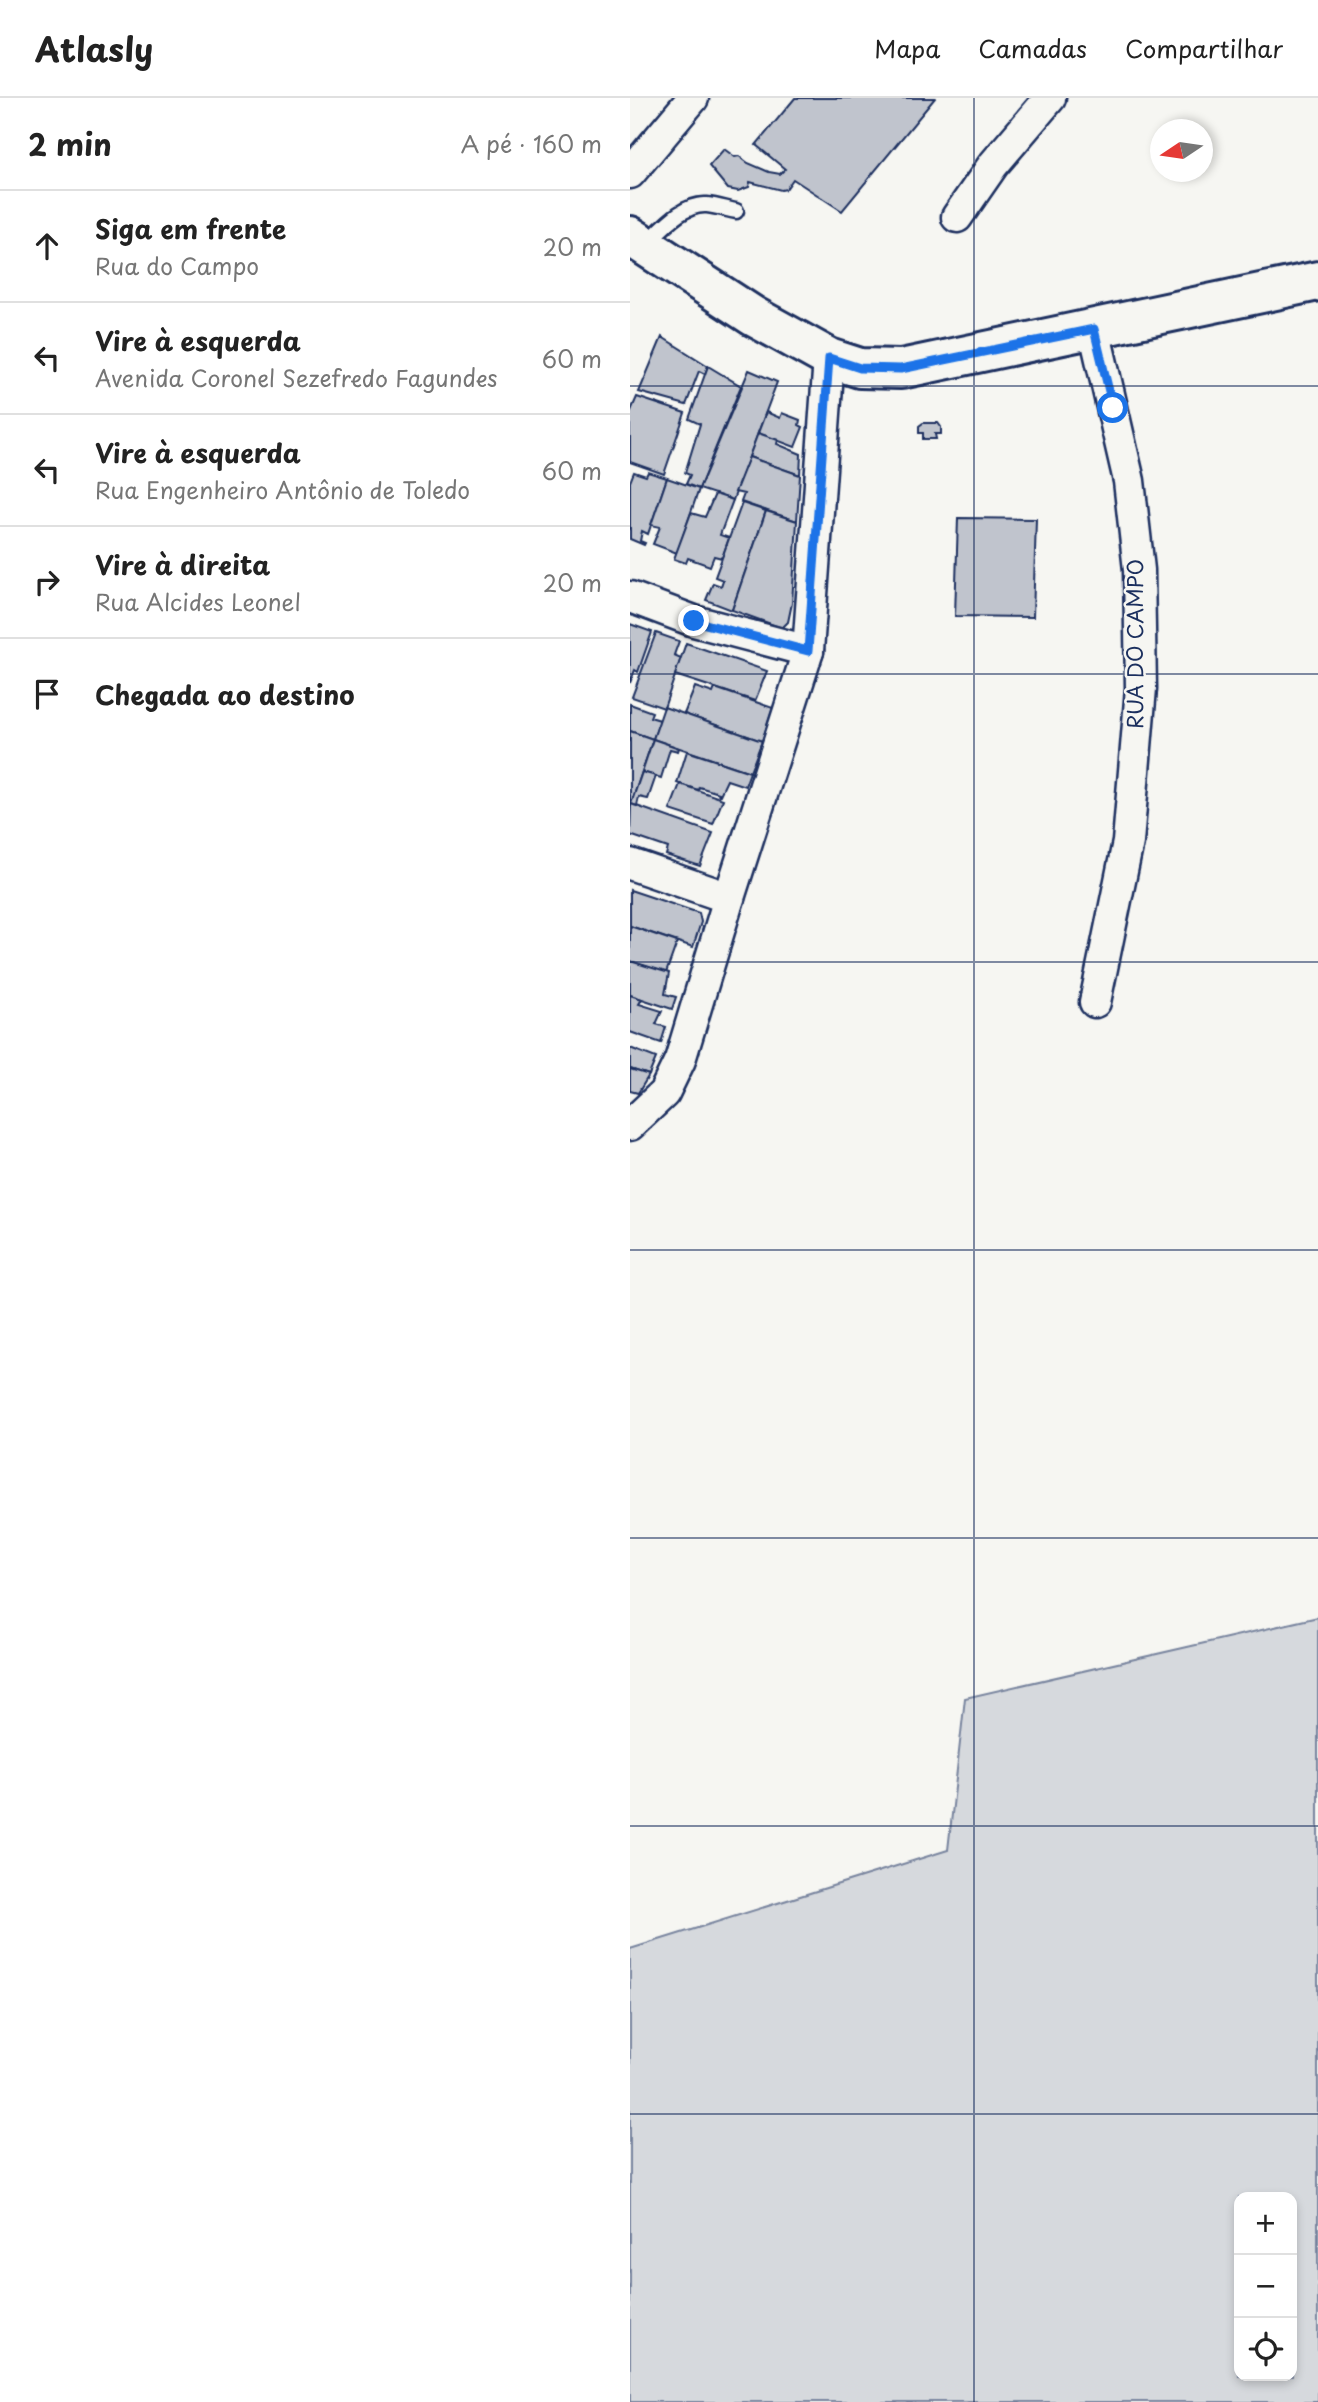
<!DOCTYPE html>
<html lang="pt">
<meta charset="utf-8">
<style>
body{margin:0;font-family:"Playpen Sans",sans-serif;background:#f6f6f6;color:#222}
.controls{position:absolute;right:21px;bottom:21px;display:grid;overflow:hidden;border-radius:14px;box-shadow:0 4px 10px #0003}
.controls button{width:63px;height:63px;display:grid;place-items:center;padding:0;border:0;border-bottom:2px solid #e0e0e0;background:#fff;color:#222;font:35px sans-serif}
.compass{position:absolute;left:520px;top:21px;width:63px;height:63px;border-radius:50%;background:#fff;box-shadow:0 4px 10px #0003;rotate:257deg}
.stop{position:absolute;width:21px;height:21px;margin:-16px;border:5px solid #1a73e8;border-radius:50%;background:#fff}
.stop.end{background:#1a73e8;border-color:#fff;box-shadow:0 2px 7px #0008}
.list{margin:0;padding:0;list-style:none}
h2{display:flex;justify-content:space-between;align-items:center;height:91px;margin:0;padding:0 28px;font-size:30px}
h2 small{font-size:23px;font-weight:400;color:#767676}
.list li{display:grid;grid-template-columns:46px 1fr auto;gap:21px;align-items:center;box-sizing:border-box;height:112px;padding:0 28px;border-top:2px solid #e0e0e0}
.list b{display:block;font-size:26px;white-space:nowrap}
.list p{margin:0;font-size:23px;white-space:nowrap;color:#767676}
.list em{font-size:23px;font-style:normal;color:#767676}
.icon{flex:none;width:38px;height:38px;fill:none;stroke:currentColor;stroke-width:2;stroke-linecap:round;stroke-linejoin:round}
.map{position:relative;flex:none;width:688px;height:2304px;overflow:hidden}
header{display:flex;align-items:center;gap:42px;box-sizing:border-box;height:98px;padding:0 35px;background:#fff;border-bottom:2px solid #e0e0e0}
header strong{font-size:33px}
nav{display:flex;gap:38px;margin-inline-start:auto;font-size:24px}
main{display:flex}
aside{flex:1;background:#fff}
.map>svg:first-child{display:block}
.green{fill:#d6d9dd;stroke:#78849e;stroke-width:2;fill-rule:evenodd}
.building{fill:#c0c4cd;stroke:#1b2f5e;stroke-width:2}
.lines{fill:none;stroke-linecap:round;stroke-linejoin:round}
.service-casing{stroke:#1b2f5e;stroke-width:19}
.minor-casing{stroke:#1b2f5e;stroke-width:35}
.secondary-casing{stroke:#1b2f5e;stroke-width:44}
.service{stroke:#f6f6f2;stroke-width:14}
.minor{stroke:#f6f6f2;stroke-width:30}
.secondary{stroke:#f6f6f2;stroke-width:38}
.route{stroke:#1a73e8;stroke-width:9}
.grid{fill:none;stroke:#1b2f5e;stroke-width:2;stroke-opacity:0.55}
.labels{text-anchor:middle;stroke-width:5;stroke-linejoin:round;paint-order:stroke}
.street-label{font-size:21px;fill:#1b2f5e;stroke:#f6f6f2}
</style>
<header>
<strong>Atlasly</strong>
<nav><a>Mapa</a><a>Camadas</a><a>Compartilhar</a></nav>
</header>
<main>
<aside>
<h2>2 min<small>A pé · 160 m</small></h2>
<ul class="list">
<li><svg class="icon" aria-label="ahead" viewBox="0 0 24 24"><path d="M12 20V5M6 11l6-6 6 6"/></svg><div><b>Siga em frente</b><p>Rua do Campo</p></div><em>20 m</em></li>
<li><svg class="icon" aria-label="left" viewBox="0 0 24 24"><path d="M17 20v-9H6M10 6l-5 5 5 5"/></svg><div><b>Vire à esquerda</b><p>Avenida Coronel Sezefredo Fagundes</p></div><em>60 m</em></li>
<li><svg class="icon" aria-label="left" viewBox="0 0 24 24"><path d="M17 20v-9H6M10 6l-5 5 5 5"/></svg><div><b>Vire à esquerda</b><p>Rua Engenheiro Antônio de Toledo</p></div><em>60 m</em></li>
<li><svg class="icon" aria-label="right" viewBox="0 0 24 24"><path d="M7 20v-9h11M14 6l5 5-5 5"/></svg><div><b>Vire à direita</b><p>Rua Alcides Leonel</p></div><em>20 m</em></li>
<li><svg class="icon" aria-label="arrive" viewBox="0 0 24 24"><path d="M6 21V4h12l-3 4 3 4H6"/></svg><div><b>Chegada ao destino</b></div></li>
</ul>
</aside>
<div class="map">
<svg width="688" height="2304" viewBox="0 0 688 2304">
<rect width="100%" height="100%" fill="#f6f6f2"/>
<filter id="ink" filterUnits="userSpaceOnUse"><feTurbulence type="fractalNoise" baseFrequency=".0143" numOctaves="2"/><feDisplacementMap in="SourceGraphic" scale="14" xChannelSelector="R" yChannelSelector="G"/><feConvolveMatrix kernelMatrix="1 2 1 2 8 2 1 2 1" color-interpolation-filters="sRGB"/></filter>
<g filter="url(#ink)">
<path class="green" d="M688,1519V2304H0V1851L318,1752L335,1600ZM609,2099H662V2278H609Z"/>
<g class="building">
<polygon points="165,0 305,0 212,113 163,81 156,91 151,92 120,84 119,89 108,93 98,91 79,68 94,51 105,59 109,58 118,65 139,74 150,76 155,71 126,47"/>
<polygon points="32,239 78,268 75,276 69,273 56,307 9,294"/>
<polygon points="78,268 111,288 69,391 56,386 60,377 55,375 70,326 59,321"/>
<polygon points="119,272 147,284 103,402 69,391"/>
<polygon points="7,299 55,315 34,376 0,364 0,315"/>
<polygon points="136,314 150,320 152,315 170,322 169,327 173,329 165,349 128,335"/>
<polygon points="293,325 308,325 311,329 311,336 305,336 306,341 293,341 293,335 289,335 289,328"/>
<polygon points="128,335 148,342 147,346 171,356 170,377 119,359"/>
<polygon points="119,359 170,377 167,423 111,404 114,396 105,394"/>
<polygon points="4,374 16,378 18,374 37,380 18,436 12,433 10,443 15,445 14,447 0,441 0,384"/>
<polygon points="37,380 69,391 47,455 23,446 30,429 21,427"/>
<polygon points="85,396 103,402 90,437 99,440 92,460 84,458 80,468 58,460 56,465 44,461 61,415 75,419"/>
<polygon points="112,405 136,413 102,512 76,502 83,485 91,488 93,482 85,479"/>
<polygon points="136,413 167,423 162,505 158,524 152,530 102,512"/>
<polygon points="328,420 406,421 403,519 325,518"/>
<polygon points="0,526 22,534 8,574 5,572 0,585"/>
<polygon points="26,535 49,543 44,557 51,560 34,610 2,599"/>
<polygon points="56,545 137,573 125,603 45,577"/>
<polygon points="65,589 83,595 85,590 143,610 132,643 54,616"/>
<polygon points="0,606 22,614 20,619 30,622 23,641 0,633"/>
<polygon points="34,609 132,643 120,674 23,641"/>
<polygon points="0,633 23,641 0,709"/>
<polygon points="23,641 49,650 48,653 40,651 31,680 12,674"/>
<polygon points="57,653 120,674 115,688 97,682 89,699 88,699 89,695 69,689 68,692 47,685"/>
<polygon points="12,674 26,678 18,701 9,699 7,708 1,706"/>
<polygon points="50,686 93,701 83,726 40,712"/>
<polygon points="1,706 83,735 70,768 36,757 38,750 0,737"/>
<polygon points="0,792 69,815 71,824 63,849 0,828"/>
<polygon points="0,828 47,844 36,875 0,863"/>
<polygon points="0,863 39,875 35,896 46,899 42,911 0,897"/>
<polygon points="0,897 12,901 9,906 32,913 26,926 36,929 31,945 0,934"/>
<polygon points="0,950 26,960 19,977 0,971"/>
<polygon points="0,971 19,977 8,995 0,993"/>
</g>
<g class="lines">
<g class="service-casing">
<path id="service" d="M16,146C32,131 53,105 77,107C87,108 96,111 106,113"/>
</g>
<g class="minor-casing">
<g id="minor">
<polyline points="0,75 63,0"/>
<polyline points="327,119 363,67 420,0"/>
<polyline points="464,231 499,383 509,472 511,590 498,744 465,904"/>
<polyline points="0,499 64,523 178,553"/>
<polyline points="0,766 99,800"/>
<polyline points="0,1027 34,995 50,962 99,800 178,553 199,260"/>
</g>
</g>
<g class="secondary-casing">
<polyline id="secondary" points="0,138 123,218 199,260 230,270 271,271 688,183"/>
</g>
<use href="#service" class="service"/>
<use href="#minor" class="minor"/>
<use href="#secondary" class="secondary"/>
</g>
</g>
<g class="lines" filter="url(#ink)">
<polyline class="route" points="64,523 178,553 199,260 230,270 271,271 464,231 483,310"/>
</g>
<path class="grid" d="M344,0V2304M0,288H688M0,576H688M0,864H688M0,1152H688M0,1440H688M0,1728H688M0,2016H688"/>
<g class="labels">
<g class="street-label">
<text transform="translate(506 546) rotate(-90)" y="7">RUA DO CAMPO</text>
</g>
</g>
</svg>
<div class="controls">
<button>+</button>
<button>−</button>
<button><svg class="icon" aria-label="locate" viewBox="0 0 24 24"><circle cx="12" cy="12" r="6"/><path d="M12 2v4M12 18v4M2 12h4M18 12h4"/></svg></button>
</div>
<svg class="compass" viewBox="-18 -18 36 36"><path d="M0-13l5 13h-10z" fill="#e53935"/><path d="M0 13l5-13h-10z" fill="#767676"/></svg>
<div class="stop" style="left:483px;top:310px"></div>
<div class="stop end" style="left:64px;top:523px"></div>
</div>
</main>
